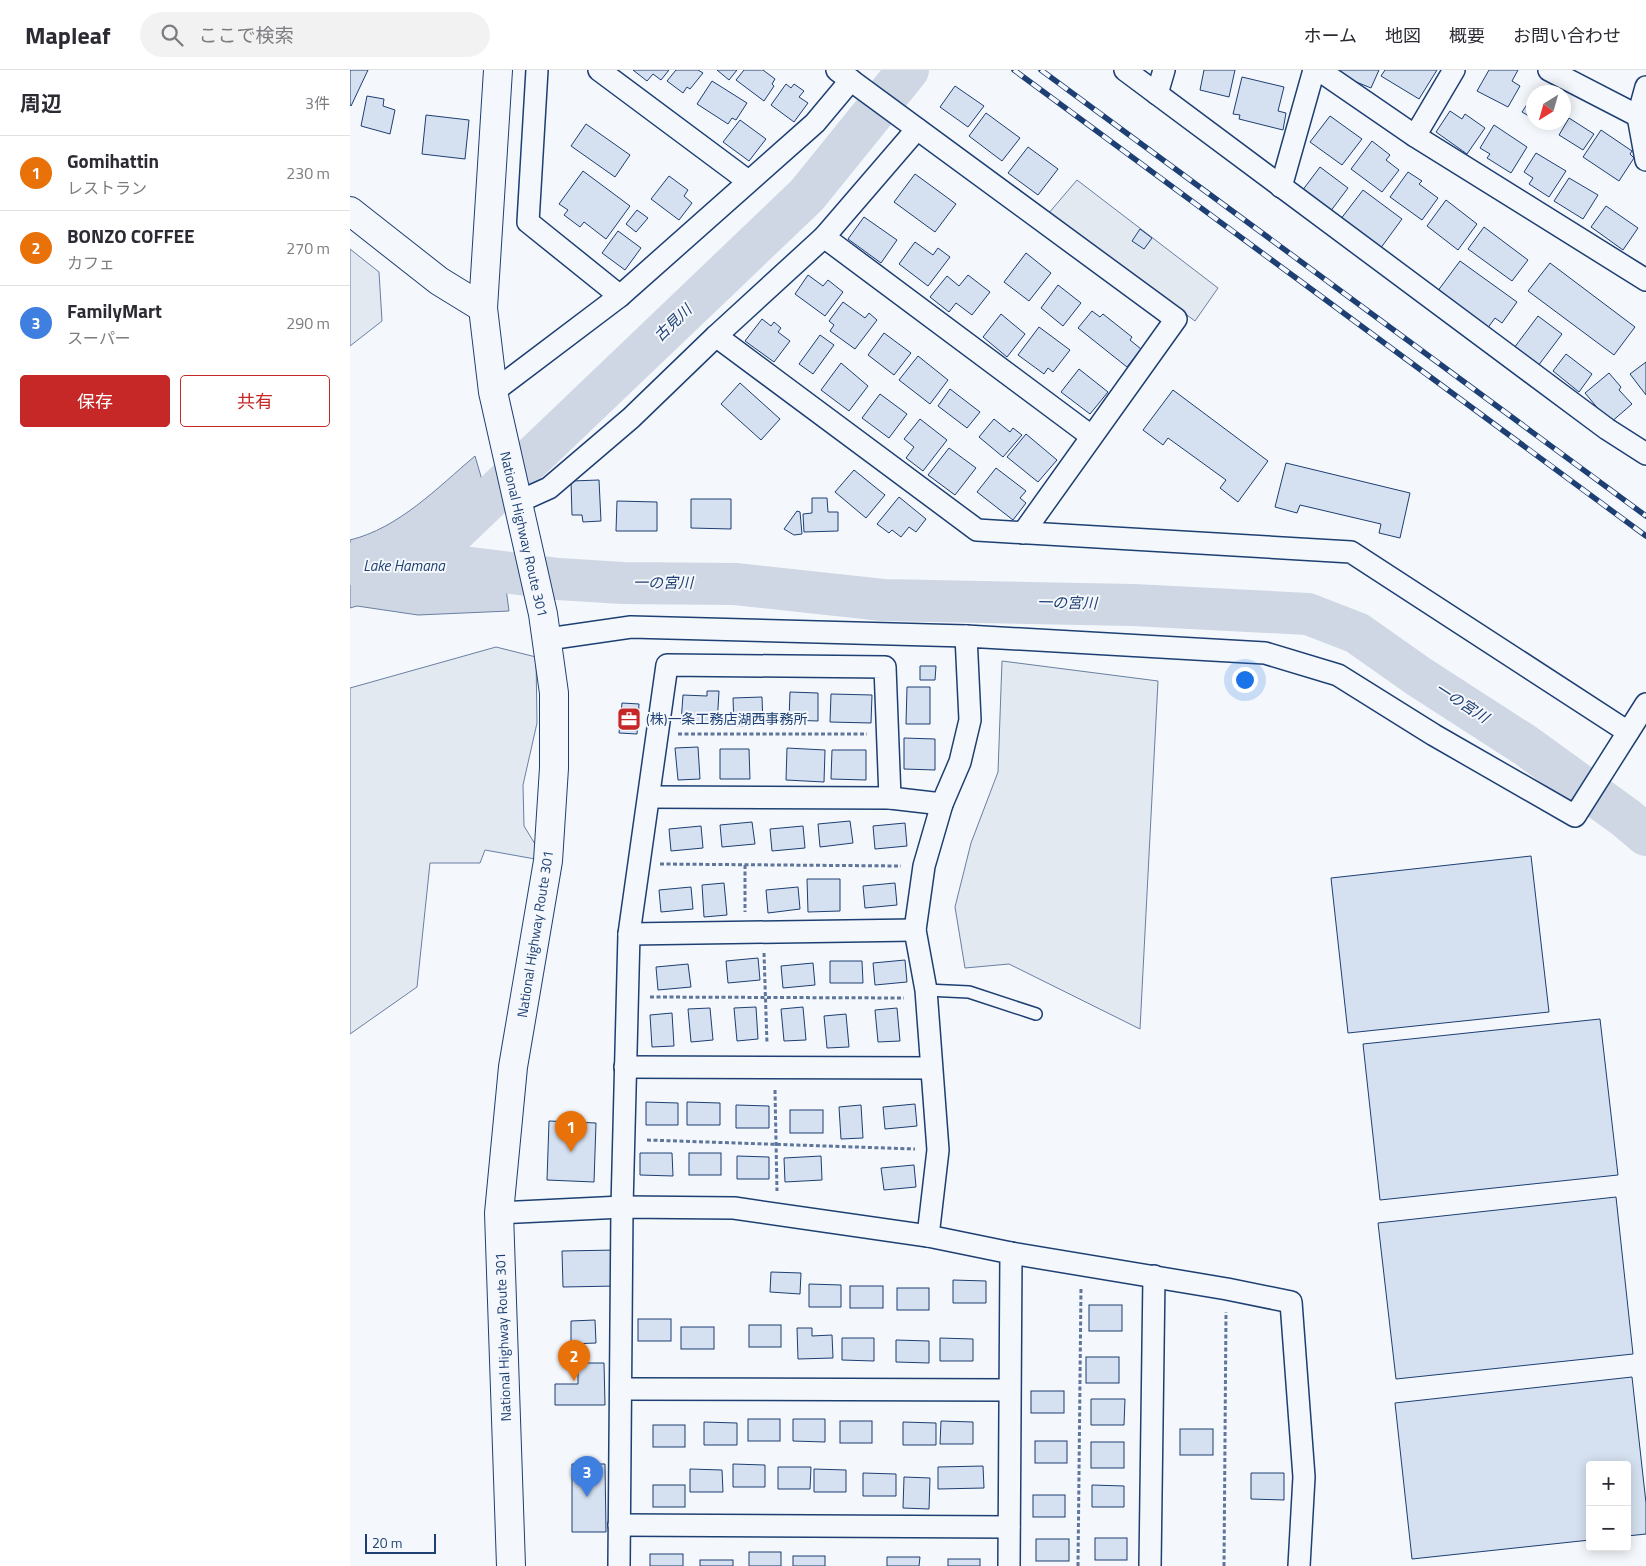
<!DOCTYPE html>
<html lang="ja">
<meta charset="utf-8">
<style>
body{margin:0;font-family:"Titillium Web","Noto Sans JP",sans-serif;background:#f2f2f3;color:#2b2b33}
.controls{position:absolute;right:15px;bottom:15px;display:grid;overflow:hidden;border-radius:5px;box-shadow:0 2px 12px #0003}
.controls button{width:45px;height:45px;display:grid;place-items:center;padding:0;border:0;border-bottom:1px solid #e1e1e2;background:#fff;color:#2b2b33;font:25px sans-serif}
.compass{position:absolute;left:1176px;top:15px;width:45px;height:45px;border-radius:50%;background:#fff;box-shadow:0 2px 12px #0003;rotate:217deg}
.scale{position:absolute;left:15px;bottom:12px;width:71px;box-sizing:border-box;padding-left:5px;border:2px solid #1d3f73;border-top:0;font-size:14px;line-height:18px;white-space:nowrap;color:#1d3f73;-webkit-text-stroke:4px #f4f7fb;paint-order:stroke}
.you{position:absolute;left:894px;top:609px;width:18px;height:18px;margin:-12px;border:4px solid #fff;border-radius:50%;background:#1a73e8;box-shadow:0 0 0 8px #1a73e833}
.badge{display:grid;place-items:center;width:32px;height:32px;border-radius:50%;background:#c62828;color:#fff;font-size:16px;font-weight:700}
.pin{position:absolute;translate:-50% -41px;filter:drop-shadow(0 1px 2px #0008)}
.pin::after{content:'';position:absolute;top:26px;width:18px;height:15px;background:inherit;clip-path:polygon(0 0,100% 0,50% 100%)}
.list{margin:0;padding:0;list-style:none}
h2{display:flex;justify-content:space-between;align-items:center;height:65px;margin:0;padding:0 20px;font-size:21px}
h2 small{font-size:16px;font-weight:400;color:#7c7c81}
.list li{display:grid;grid-template-columns:32px 1fr auto;gap:15px;align-items:center;box-sizing:border-box;height:75px;padding:0 20px;border-top:1px solid #e1e1e2}
.list b{display:block;font-size:19px;white-space:nowrap}
.list p{margin:0;font-size:16px;white-space:nowrap;color:#7c7c81}
.list em{font-size:16px;font-style:normal;color:#7c7c81}
.actions{display:flex;gap:10px;padding:15px 20px}
.actions a{flex:1;padding:11px 0;border:1px solid #c62828;border-radius:5px;text-align:center;font-size:18px;color:#c62828}
.actions .main{background:#c62828;color:#fff}
.icon{flex:none;width:28px;height:28px;fill:none;stroke:currentColor;stroke-width:2;stroke-linecap:round;stroke-linejoin:round}
.map{position:relative;flex:none;width:1296px;height:1496px;overflow:hidden}
header{display:flex;align-items:center;gap:30px;box-sizing:border-box;height:70px;padding:0 25px;background:#fff;border-bottom:1px solid #e1e1e2}
header strong{font-size:24px}
nav{display:flex;gap:28px;margin-inline-start:auto;font-size:18px}
.search{width:350px;height:45px;background:#f2f2f3;display:flex;align-items:center;gap:12px;box-sizing:border-box;padding:0 18px;border-radius:28px;color:#7c7c81;font-size:19px}
main{display:flex}
aside{flex:1;background:#fff}
.map>svg:first-child{display:block}
.green{fill:#e3e9f0;stroke:#687fa3}
.water{fill:#cfd7e4;stroke:#687fa3}
.lines{fill:none;stroke-linecap:round;stroke-linejoin:round}
.river{stroke:#cfd7e4;stroke-width:42}
.building{fill:#d5e0f0;stroke:#1d3f73}
.service-casing{stroke:#1d3f73;stroke-width:14}
.minor-casing{stroke:#1d3f73;stroke-width:24}
.trunk-casing{stroke:#1d3f73;stroke-width:30}
.path{stroke:#5e769c;stroke-width:3;stroke-dasharray:4 2.5;stroke-linecap:butt}
.service{stroke:#f4f7fb;stroke-width:11}
.minor{stroke:#f4f7fb;stroke-width:21}
.trunk{stroke:#f4f7fb;stroke-width:28}
.rail-casing{stroke:#1d3f73;stroke-width:5.5}
.rail{stroke:#f4f7fb;stroke-width:4;stroke-dasharray:11;stroke-linecap:butt}
.labels{text-anchor:middle;stroke-width:4;stroke-linejoin:round;paint-order:stroke}
.street-label{font-size:14px;fill:#1d3f73;stroke:#f4f7fb}
.poi-label{font-size:14px;fill:#1d3f73;stroke:#f4f7fb;text-anchor:start}
.water-label{font-size:15px;font-style:italic;fill:#1d3f73;stroke:#f4f7fb}
</style>
<header>
<strong>Mapleaf</strong>
<div class="search"><svg class="icon" aria-label="search" viewBox="0 0 24 24"><circle cx="10" cy="10" r="6"/><path d="M15 15l6 6"/></svg>ここで検索</div>
<nav><a>ホーム</a><a>地図</a><a>概要</a><a>お問い合わせ</a></nav>
</header>
<main>
<aside>
<h2>周辺<small>3件</small></h2>
<ul class="list">
<li><span class="badge" style="background:#e8710a">1</span><div><b>Gomihattin</b><p>レストラン</p></div><em>230 m</em></li>
<li><span class="badge" style="background:#e8710a">2</span><div><b>BONZO COFFEE</b><p>カフェ</p></div><em>270 m</em></li>
<li><span class="badge" style="background:#3f7fe0">3</span><div><b>FamilyMart</b><p>スーパー</p></div><em>290 m</em></li>
</ul>
<div class="actions"><a class="main">保存</a><a>共有</a></div>
</aside>
<div class="map">
<svg width="1296" height="1496" viewBox="0 0 1296 1496">
<rect width="100%" height="100%" fill="#f4f7fb"/>
<g class="green">
<polygon points="727,110 868,218 845,251 698,144"/>
<polygon points="0,179 29,202 32,251 0,276"/>
<polygon points="146,577 186,587 187,653 173,715 174,756 185,774 185,789 135,780 130,793 80,793 67,917 0,964 0,618"/>
<polygon points="652,591 808,611 790,959 659,894 615,898 605,837 621,773 648,702"/>
</g>
<path class="water" d="M125,386L137,427L106,454L96,468L97,482L153,496L159,541L68,545L7,536L0,538V470C49,458 87,418 125,386Z"/>
<g class="lines">
<g class="river">
<polyline points="73,492 457,125 558,0"/>
<polyline points="0,494 73,492 208,509 273,513 385,514 533,530 783,535 958,544 1007,563 1068,606 1175,675 1276,748 1296,765"/>
</g>
</g>
<g class="building">
<polygon points="0,0 18,0 1,36 0,35"/>
<polygon points="283,0 319,0 311,10 303,4 297,11"/>
<polygon points="326,0 348,0 353,3 340,19 337,17 333,23 317,11"/>
<polygon points="367,0 387,0 379,10"/>
<polygon points="394,0 413,0 425,9 422,14 424,16 414,31 386,10"/>
<polygon points="854,0 885,0 879,27 850,20"/>
<polygon points="983,0 1029,0 1021,18 982,2"/>
<polygon points="1035,0 1087,0 1069,29 1031,6"/>
<polygon points="1139,0 1168,0 1162,11 1170,16 1158,37 1127,21"/>
<polygon points="892,7 934,17 928,41 936,43 933,60 889,49 890,45 883,44"/>
<polygon points="362,11 397,33 386,50 382,48 378,54 347,34"/>
<polygon points="436,14 441,18 444,14 454,21 449,27 458,33 444,52 421,35"/>
<polygon points="605,16 634,36 618,57 590,37"/>
<polygon points="1184,24 1184,49 1172,42"/>
<polygon points="17,26 34,29 33,36 45,40 40,64 11,56"/>
<polygon points="1100,41 1112,49 1115,44 1135,58 1117,84 1086,62"/>
<polygon points="636,43 670,68 652,91 619,66"/>
<polygon points="76,45 119,50 115,89 72,84"/>
<polygon points="980,46 1012,69 992,95 960,72"/>
<polygon points="1219,48 1244,64 1233,80 1209,65"/>
<polygon points="390,50 416,69 399,91 373,72"/>
<polygon points="1189,52 1203,52 1199,59"/>
<polygon points="236,54 280,85 265,107 221,76"/>
<polygon points="1144,55 1177,77 1161,103 1137,88 1140,84 1130,78"/>
<polygon points="1251,60 1282,81 1280,84 1284,88 1269,111 1233,87"/>
<polygon points="1022,71 1040,85 1036,90 1049,100 1032,122 1001,99"/>
<polygon points="678,77 708,99 688,125 658,103"/>
<polygon points="1186,83 1216,101 1199,127 1179,114 1183,108 1174,102"/>
<polygon points="970,97 998,118 980,142 952,121"/>
<polygon points="233,101 280,136 256,169 234,152 230,157 214,145 218,140 209,134"/>
<polygon points="1058,102 1072,111 1069,114 1088,128 1072,150 1040,127"/>
<polygon points="565,104 606,134 585,162 544,132"/>
<polygon points="319,106 338,120 334,126 342,133 329,150 301,129"/>
<polygon points="1219,108 1248,125 1233,149 1204,131"/>
<polygon points="1013,120 1052,149 1030,179 990,150"/>
<polygon points="1096,130 1127,154 1108,180 1077,156"/>
<polygon points="1256,136 1288,158 1273,180 1241,157"/>
<polygon points="287,140 298,148 286,162 276,154"/>
<polygon points="514,147 547,170 531,193 498,169"/>
<polygon points="1134,157 1178,190 1162,211 1118,179"/>
<polygon points="790,159 802,168 794,179 782,171"/>
<polygon points="268,161 291,178 275,200 252,183"/>
<polygon points="565,172 583,185 588,178 600,187 578,216 549,194"/>
<polygon points="676,183 701,203 679,231 654,212"/>
<polygon points="1110,191 1167,232 1152,253 1145,248 1137,259 1087,222"/>
<polygon points="1200,193 1285,257 1264,285 1178,221"/>
<polygon points="458,205 473,216 478,210 493,222 475,246 445,224"/>
<polygon points="618,205 640,222 622,245 606,233 599,242 580,227 597,206 609,216"/>
<polygon points="708,215 731,233 713,256 691,238"/>
<polygon points="493,232 515,248 519,243 527,250 505,279 480,261 484,255 479,251"/>
<polygon points="742,241 750,247 753,244 782,267 780,270 791,279 777,297 728,258"/>
<polygon points="651,244 675,264 657,287 633,267"/>
<polygon points="1188,246 1212,264 1188,296 1164,278"/>
<polygon points="412,249 421,256 424,252 431,258 428,262 440,271 424,292 395,271"/>
<polygon points="689,257 720,280 703,302 698,298 694,304 668,285"/>
<polygon points="534,263 561,283 544,305 518,285"/>
<polygon points="470,265 484,275 463,304 449,294"/>
<polygon points="1216,284 1242,304 1229,322 1203,301"/>
<polygon points="568,286 598,310 580,334 549,310"/>
<polygon points="1296,292 1296,325 1280,304"/>
<polygon points="491,293 518,316 499,341 471,320"/>
<polygon points="729,299 758,322 740,344 711,322"/>
<polygon points="1259,303 1271,317 1269,320 1282,334 1260,353 1235,323"/>
<polygon points="390,313 430,349 411,370 371,334"/>
<polygon points="600,319 630,342 617,358 588,336"/>
<polygon points="823,320 918,391 888,432 870,418 876,410 818,368 813,375 793,360"/>
<polygon points="530,324 557,344 539,368 512,348"/>
<polygon points="570,349 597,370 573,401 556,388 564,377 554,369"/>
<polygon points="644,349 660,362 663,358 672,365 653,387 629,367"/>
<polygon points="676,364 707,390 688,412 657,387"/>
<polygon points="599,378 626,398 605,425 578,405"/>
<polygon points="936,393 1060,423 1050,468 1029,463 1031,454 950,435 947,443 925,437"/>
<polygon points="646,398 676,421 670,428 676,433 663,450 627,422"/>
<polygon points="504,400 535,425 516,448 485,422"/>
<polygon points="249,410 251,451 233,452 232,445 222,445 221,411"/>
<polygon points="549,427 576,449 566,462 559,457 551,467 542,460 539,463 527,454"/>
<polygon points="462,428 477,428 478,442 488,442 488,461 454,462 453,444 462,443"/>
<polygon points="341,429 381,429 381,459 341,458"/>
<polygon points="267,431 307,432 307,461 266,461"/>
<polygon points="447,441 450,442 452,464 444,465 434,459"/>
<polygon points="570,596 586,596 585,610 570,610"/>
<polygon points="557,617 580,617 580,654 556,654"/>
<polygon points="357,621 369,621 367,655 331,653 333,625 357,626"/>
<polygon points="440,622 468,623 468,651 439,650"/>
<polygon points="481,624 522,625 521,653 480,652"/>
<polygon points="412,627 413,655 384,656 383,628"/>
<polygon points="272,633 289,634 287,664 269,663"/>
<polygon points="554,668 585,669 585,700 554,699"/>
<polygon points="348,677 350,709 328,710 325,678"/>
<polygon points="437,678 475,680 474,712 436,710"/>
<polygon points="370,679 399,679 400,709 370,709"/>
<polygon points="482,680 516,680 516,710 481,709"/>
<polygon points="500,751 503,773 470,777 468,754"/>
<polygon points="402,752 405,774 372,777 370,755"/>
<polygon points="555,753 557,776 525,779 523,756"/>
<polygon points="351,756 353,778 321,781 319,759"/>
<polygon points="453,756 455,778 422,781 420,759"/>
<polygon points="1181,786 1199,942 998,963 981,808"/>
<polygon points="457,809 490,809 490,841 458,842"/>
<polygon points="374,813 377,845 354,847 352,815"/>
<polygon points="545,813 547,835 515,838 513,816"/>
<polygon points="341,817 343,839 311,842 309,820"/>
<polygon points="448,817 450,839 418,843 416,820"/>
<polygon points="408,888 410,910 378,913 376,891"/>
<polygon points="555,890 557,912 525,915 523,893"/>
<polygon points="480,891 512,891 513,913 480,913"/>
<polygon points="463,893 465,915 433,918 431,896"/>
<polygon points="338,894 341,917 308,920 306,897"/>
<polygon points="406,937 408,969 387,971 384,938"/>
<polygon points="453,937 456,970 434,971 431,939"/>
<polygon points="360,938 363,970 341,972 338,939"/>
<polygon points="547,938 550,971 528,972 525,940"/>
<polygon points="322,943 324,976 302,977 300,945"/>
<polygon points="496,944 499,977 477,978 474,946"/>
<polygon points="1250,949 1268,1105 1030,1130 1013,974"/>
<polygon points="296,1032 328,1033 328,1055 296,1055"/>
<polygon points="337,1032 370,1033 370,1055 337,1055"/>
<polygon points="565,1034 567,1056 535,1059 533,1037"/>
<polygon points="386,1035 419,1036 419,1058 386,1058"/>
<polygon points="511,1035 513,1068 491,1069 489,1037"/>
<rect x="440" y="1040" width="33" height="23"/>
<polygon points="199,1051 246,1053 244,1112 197,1110"/>
<polygon points="290,1083 322,1083 323,1106 290,1105"/>
<rect x="339" y="1083" width="32" height="22"/>
<polygon points="387,1086 419,1087 419,1109 387,1109"/>
<polygon points="471,1086 472,1110 435,1112 434,1088"/>
<polygon points="564,1095 566,1117 534,1120 531,1098"/>
<polygon points="1266,1127 1283,1284 1046,1309 1028,1153"/>
<polygon points="266,1180 267,1216 213,1217 212,1181"/>
<polygon points="421,1202 451,1203 450,1224 420,1222"/>
<polygon points="603,1210 636,1211 636,1233 603,1233"/>
<polygon points="459,1214 491,1215 491,1237 459,1237"/>
<rect x="500" y="1216" width="33" height="22"/>
<rect x="547" y="1218" width="32" height="22"/>
<rect x="739" y="1235" width="33" height="26"/>
<rect x="288" y="1249" width="33" height="22"/>
<polygon points="245,1250 246,1273 221,1274 221,1251"/>
<rect x="399" y="1255" width="32" height="22"/>
<rect x="331" y="1257" width="33" height="22"/>
<polygon points="447,1258 462,1258 462,1266 482,1265 483,1288 448,1289"/>
<polygon points="492,1268 524,1268 524,1291 492,1290"/>
<polygon points="590,1268 623,1269 623,1291 590,1291"/>
<polygon points="546,1270 579,1271 579,1293 546,1292"/>
<rect x="736" y="1287" width="33" height="26"/>
<polygon points="228,1293 254,1293 255,1335 205,1335 205,1314 228,1314"/>
<polygon points="1282,1307 1296,1433 1296,1464 1277,1466 1277,1395 1240,1395 1240,1470 1062,1489 1045,1333"/>
<rect x="681" y="1321" width="33" height="22"/>
<polygon points="741,1329 775,1329 774,1355 741,1355"/>
<rect x="398" y="1349" width="32" height="22"/>
<polygon points="443,1349 475,1349 475,1372 443,1371"/>
<rect x="490" y="1351" width="32" height="22"/>
<polygon points="591,1351 623,1352 623,1374 590,1374"/>
<polygon points="354,1352 387,1353 387,1375 354,1375"/>
<polygon points="553,1352 586,1353 586,1375 553,1375"/>
<rect x="303" y="1355" width="32" height="22"/>
<rect x="830" y="1359" width="33" height="26"/>
<rect x="685" y="1371" width="32" height="22"/>
<rect x="741" y="1372" width="33" height="26"/>
<polygon points="222,1394 255,1394 256,1462 222,1462"/>
<polygon points="383,1394 415,1395 415,1417 383,1417"/>
<polygon points="633,1396 634,1418 588,1419 588,1397"/>
<polygon points="428,1397 461,1397 460,1419 428,1419"/>
<polygon points="340,1399 372,1400 373,1422 340,1422"/>
<polygon points="464,1399 496,1400 496,1422 464,1422"/>
<polygon points="513,1403 546,1404 546,1426 513,1426"/>
<polygon points="901,1403 934,1403 934,1430 901,1429"/>
<polygon points="554,1407 580,1408 579,1439 553,1438"/>
<rect x="303" y="1415" width="32" height="22"/>
<polygon points="742,1415 774,1416 774,1437 742,1437"/>
<rect x="683" y="1425" width="32" height="22"/>
<rect x="745" y="1468" width="32" height="22"/>
<rect x="686" y="1469" width="33" height="22"/>
<rect x="399" y="1482" width="32" height="14"/>
<rect x="300" y="1484" width="33" height="12"/>
<rect x="443" y="1486" width="32" height="10"/>
<polygon points="537,1487 570,1487 569,1496 537,1496"/>
<rect x="598" y="1489" width="32" height="7"/>
<rect x="350" y="1490" width="33" height="6"/>
</g>
<g class="lines">
<g class="service-casing">
<polyline id="service" points="576,920 619,922 686,944"/>
</g>
<g class="minor-casing">
<g id="minor">
<polyline points="187,0 178,152 270,226"/>
<polyline points="249,0 398,111"/>
<polyline points="487,0 826,249 673,463"/>
<polyline points="775,0 1257,359 1296,384"/>
<polyline points="969,0 1065,66 1296,210"/>
<polyline points="1199,0 1288,46"/>
<polyline points="1296,17 1288,46 1296,90"/>
<polyline points="807,24 814,0"/>
<polyline points="567,59 474,167 366,266 627,460 1001,482 1278,662"/>
<polyline points="1065,66 1104,0"/>
<polyline points="931,117 964,0"/>
<polyline points="474,167 741,366"/>
<polyline points="143,322 270,226 465,53 501,10"/>
<polyline points="168,432 199,418 281,348 366,266"/>
<polyline points="198,569 281,557 616,566"/>
<polyline points="299,727 540,728 592,734"/>
<polyline points="279,864 565,860"/>
<polyline points="275,997 581,998"/>
<polyline points="149,1143 272,1137 384,1138 578,1166 661,1183 877,1219 941,1232 954,1407 949,1496"/>
<polyline points="578,1166 588,1080 576,920 565,860 574,796 592,734 610,692 620,650 616,566 915,583 988,605 1084,665 1225,746 1296,634"/>
<polyline points="272,1319 659,1320"/>
<polyline points="269,1455 659,1457"/>
<polyline points="269,1496 272,1137 279,864 317,595 535,597 540,728"/>
<polyline points="659,1496 661,1183"/>
<polyline points="800,1496 804,1206"/>
</g>
</g>
<g class="trunk-casing">
<g id="trunk">
<polyline points="148,0 133,238 143,322 193,544 204,623 204,698 198,791 163,997 149,1143 161,1496"/>
<polyline points="0,141 89,211 133,238"/>
</g>
</g>
<g class="path">
<polyline points="328,664 517,664"/>
<polyline points="310,794 551,796"/>
<polyline points="395,795 395,842"/>
<polyline points="414,883 417,974"/>
<polyline points="300,927 554,928"/>
<polyline points="425,1020 427,1121"/>
<polyline points="297,1070 565,1079"/>
<polyline points="728,1496 731,1217"/>
<polyline points="874,1496 876,1242"/>
</g>
<use href="#service" class="service"/>
<use href="#minor" class="minor"/>
<use href="#trunk" class="trunk"/>
<g class="rail-casing">
<g id="rail">
<polyline points="664,0 1296,466"/>
<polyline points="691,0 1296,446"/>
</g>
</g>
<use href="#rail" class="rail"/>
</g>
<defs>
<g id="office-square" transform="scale(1.25)"><rect x="-9" y="-9" width="18" height="18" rx="4" fill="#c62828" stroke="#f4f7fb"/><path d="M-6-3h4V-5.5h4V-3h4V5H-6ZM-1-4.5V-3h2v-1.5ZM-6 0V1H6V0Z" fill="#fff"/></g>
</defs>
<g fill-rule="evenodd">
<use href="#office-square" x="279" y="649"/>
</g>
<g class="labels">
<g class="street-label">
<text transform="translate(174 464) rotate(77)" y="5">National Highway Route 301</text>
<text transform="translate(185 864) rotate(-81)" y="5">National Highway Route 301</text>
<text transform="translate(153 1267) rotate(-92)" y="5">National Highway Route 301</text>
</g>
<g class="poi-label">
<text x="296" y="654">(株)一条工務店湖西事務所</text>
</g>
<g class="water-label">
<text transform="translate(323 253) rotate(-44)" y="5">古見川</text>
<text x="54" y="501">Lake Hamana</text>
<text x="313" y="518">一の宮川</text>
<text transform="translate(717 533) rotate(1)" y="5">一の宮川</text>
<text transform="translate(1112 633) rotate(33)" y="5">一の宮川</text>
</g>
</g>
</svg>
<div class="controls">
<button>+</button>
<button>−</button>
</div>
<svg class="compass" viewBox="-18 -18 36 36"><path d="M0-13l5 13h-10z" fill="#e53935"/><path d="M0 13l5-13h-10z" fill="#7c7c81"/></svg>
<div class="scale">20 m</div>
<div class="you"></div>
<div class="pin badge" style="left:221px;top:1082px;background:#e8710a">1</div>
<div class="pin badge" style="left:224px;top:1311px;background:#e8710a">2</div>
<div class="pin badge" style="left:237px;top:1427px;background:#3f7fe0">3</div>
</div>
</main>
